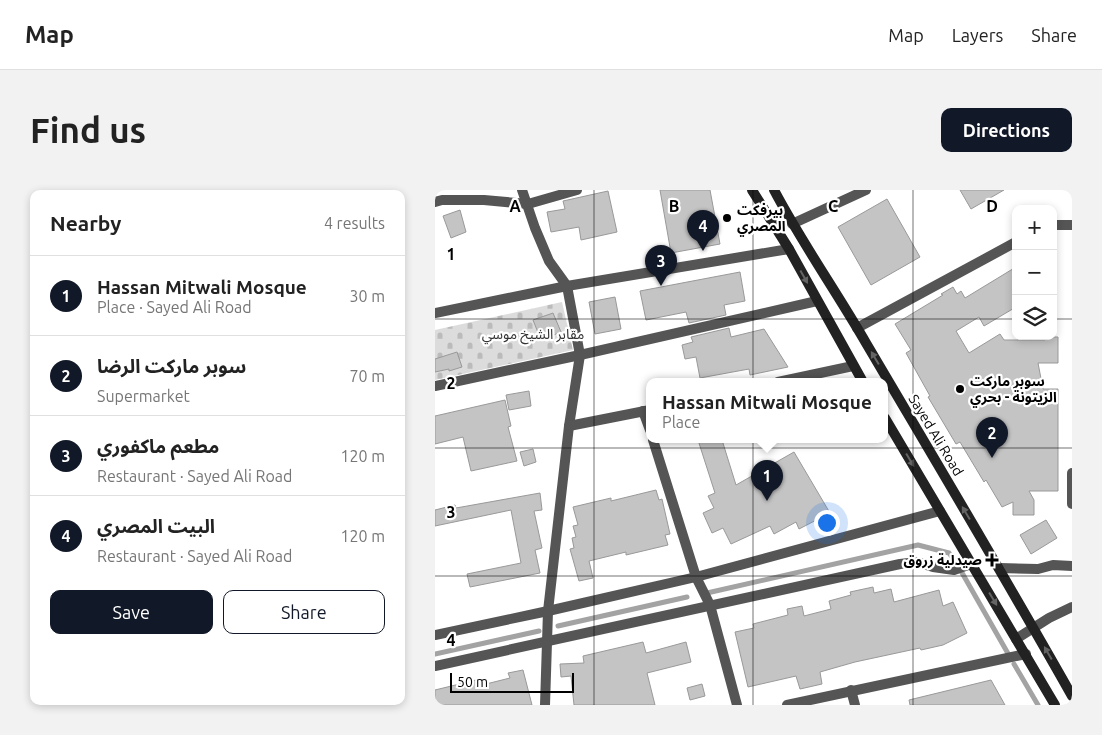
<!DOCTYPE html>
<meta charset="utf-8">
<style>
body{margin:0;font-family:Ubuntu,"Noto Sans Arabic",sans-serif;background:#f2f2f2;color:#222}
.controls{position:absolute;right:15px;top:15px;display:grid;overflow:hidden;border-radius:10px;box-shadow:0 2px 8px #0003}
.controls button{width:45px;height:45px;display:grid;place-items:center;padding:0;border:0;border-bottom:1px solid #e0e0e0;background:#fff;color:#222;font:25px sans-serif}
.scale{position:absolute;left:15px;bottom:12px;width:124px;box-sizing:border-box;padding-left:5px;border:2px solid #000;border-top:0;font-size:14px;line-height:18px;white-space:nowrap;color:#000;-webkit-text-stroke:4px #fff;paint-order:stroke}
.you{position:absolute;left:391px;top:332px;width:18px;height:18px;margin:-12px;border:4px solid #fff;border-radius:50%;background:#1a73e8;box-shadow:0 0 0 8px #1a73e833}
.badge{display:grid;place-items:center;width:32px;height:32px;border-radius:50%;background:#111827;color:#fff;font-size:16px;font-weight:700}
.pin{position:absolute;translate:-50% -41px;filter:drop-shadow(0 1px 2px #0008)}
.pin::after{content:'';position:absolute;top:26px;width:18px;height:15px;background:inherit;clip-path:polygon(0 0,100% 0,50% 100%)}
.popup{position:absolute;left:211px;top:188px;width:242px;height:65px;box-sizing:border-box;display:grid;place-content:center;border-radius:10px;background:#fff;filter:drop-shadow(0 1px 4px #0005);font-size:16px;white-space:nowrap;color:#767676}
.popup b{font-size:19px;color:#222}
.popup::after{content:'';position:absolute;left:50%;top:100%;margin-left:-10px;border:10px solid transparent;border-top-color:#fff}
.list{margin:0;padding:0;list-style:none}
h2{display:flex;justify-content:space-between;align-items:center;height:65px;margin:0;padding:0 20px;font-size:21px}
h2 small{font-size:16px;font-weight:400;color:#767676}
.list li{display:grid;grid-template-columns:32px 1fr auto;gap:15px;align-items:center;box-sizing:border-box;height:80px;padding:0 20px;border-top:1px solid #e0e0e0}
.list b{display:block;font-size:19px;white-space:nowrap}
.list p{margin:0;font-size:16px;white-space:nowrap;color:#767676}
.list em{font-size:16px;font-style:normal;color:#767676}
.actions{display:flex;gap:10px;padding:15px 20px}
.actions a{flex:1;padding:11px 0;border:1px solid #111827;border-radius:10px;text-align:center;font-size:18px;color:#111827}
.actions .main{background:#111827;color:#fff}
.icon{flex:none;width:28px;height:28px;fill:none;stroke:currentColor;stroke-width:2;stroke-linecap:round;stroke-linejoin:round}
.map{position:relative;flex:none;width:637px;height:515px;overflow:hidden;border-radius:10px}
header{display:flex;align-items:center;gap:30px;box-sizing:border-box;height:70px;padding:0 25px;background:#fff;border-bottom:1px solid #e0e0e0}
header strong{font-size:24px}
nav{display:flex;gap:28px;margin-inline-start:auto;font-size:18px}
.intro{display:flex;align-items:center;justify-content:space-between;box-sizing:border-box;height:120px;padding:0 30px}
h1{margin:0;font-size:35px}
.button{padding:12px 22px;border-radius:10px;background:#111827;color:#fff;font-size:18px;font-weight:700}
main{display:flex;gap:30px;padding:0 30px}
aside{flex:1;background:#fff;border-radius:10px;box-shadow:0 2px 8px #0003}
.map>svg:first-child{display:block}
.cemetery{fill:url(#cemetery-stones)}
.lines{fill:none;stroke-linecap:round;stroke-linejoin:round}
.stream{stroke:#a3a3a3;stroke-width:5}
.building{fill:#c4c4c4;stroke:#999}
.minor{stroke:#555;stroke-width:10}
.tertiary{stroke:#555;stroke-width:10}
.secondary{stroke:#222;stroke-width:10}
.oneway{fill:#646464}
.grid{fill:none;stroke:#000;stroke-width:1;stroke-opacity:0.55}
.poi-dot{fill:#000;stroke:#fff;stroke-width:2}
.labels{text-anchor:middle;stroke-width:4.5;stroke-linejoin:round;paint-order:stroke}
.poi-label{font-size:14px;font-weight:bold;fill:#000;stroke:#fff;text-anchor:start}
.park-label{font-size:14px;fill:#333;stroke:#fff}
.street-label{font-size:14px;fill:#000;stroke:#fff}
.grid-label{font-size:16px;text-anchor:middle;font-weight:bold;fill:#000;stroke:#fff;stroke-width:4.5;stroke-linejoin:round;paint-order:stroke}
</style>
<header>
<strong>Map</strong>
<nav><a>Map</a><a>Layers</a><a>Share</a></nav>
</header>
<div class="intro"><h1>Find us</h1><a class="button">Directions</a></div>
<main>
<aside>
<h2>Nearby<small>4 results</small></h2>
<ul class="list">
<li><span class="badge">1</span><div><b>Hassan Mitwali Mosque</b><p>Place · Sayed Ali Road</p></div><em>30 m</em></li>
<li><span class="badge">2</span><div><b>سوبر ماركت الرضا</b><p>Supermarket</p></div><em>70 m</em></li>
<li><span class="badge">3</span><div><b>مطعم ماكفوري</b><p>Restaurant · Sayed Ali Road</p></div><em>120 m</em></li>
<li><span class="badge">4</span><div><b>البيت المصري</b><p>Restaurant · Sayed Ali Road</p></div><em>120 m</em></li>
</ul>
<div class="actions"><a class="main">Save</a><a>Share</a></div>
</aside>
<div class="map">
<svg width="637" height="515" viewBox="0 0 637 515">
<defs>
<pattern id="cemetery-stones" width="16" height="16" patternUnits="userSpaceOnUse" patternTransform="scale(1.25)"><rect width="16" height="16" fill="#dcdcdc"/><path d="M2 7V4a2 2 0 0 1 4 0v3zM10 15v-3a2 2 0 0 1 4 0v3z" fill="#bbb"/></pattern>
</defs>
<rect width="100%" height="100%" fill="#fff"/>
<polygon class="cemetery" points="127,112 138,160 0,190 0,140"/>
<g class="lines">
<g class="stream">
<polyline points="526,381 575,467"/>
<polyline points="272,403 483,355 514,363 523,375"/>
<polyline points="123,436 252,407"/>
<polyline points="0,464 104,441"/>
<polyline points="579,474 603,515"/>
</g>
</g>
<g class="building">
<polygon points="225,0 275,0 285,54 236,63"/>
<polygon points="525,0 569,0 536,19"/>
<polygon points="173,1 182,42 146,50 144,37 116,42 112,22 130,19 128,11"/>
<polygon points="452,9 485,67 436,95 403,37"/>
<polygon points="25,20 31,42 16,48 8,26"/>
<polygon points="581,77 581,117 549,136 544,127 521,141 534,163 565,144 569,150 610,150 610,147 623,147 623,173 603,173 608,199 623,199 623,301 594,301 599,310 599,325 578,325 578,312 567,317 551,290 549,292 525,252 521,254 493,207 495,206 471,163 476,160 460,134 508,105 506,104 518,97 522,104 526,101 530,108"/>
<polygon points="305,82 310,111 289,115 291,125 254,133 251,122 211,130 205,101"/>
<polygon points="180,107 186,139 160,144 154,112"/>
<polygon points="118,123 126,142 106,150 98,130"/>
<polygon points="294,138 296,147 329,139 353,177 315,185 314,179 265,188 261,167 250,169 247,155 258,152 256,147"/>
<polygon points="22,162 27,177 14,181 14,179 0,182 0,169"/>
<polygon points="94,201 96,216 74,220 71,205"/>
<polygon points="70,210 76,236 73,237 82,271 36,281 28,247 0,254 0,226"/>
<polygon points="263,250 287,250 301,295 359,262 395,323 364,339 361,332 339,344 335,336 296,354 288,338 277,343 268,323 279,318 273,306 280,303"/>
<polygon points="98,259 101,272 89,276 85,262"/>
<polygon points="221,300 224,310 227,309 235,344 230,345 233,355 191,365 191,362 154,371 158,388 144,391 135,359 139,358 137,348 141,347 138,336 143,335 138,317 176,308 176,311"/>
<polygon points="105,303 107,320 99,321 107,358 100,360 105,383 35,397 32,384 86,373 76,320 0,336 0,320 20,315 21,318"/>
<polygon points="611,330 622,348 596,364 585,345"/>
<polygon points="438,397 439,403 456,399 459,412 504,400 508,416 518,412 532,443 508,455 486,460 485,458 420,472 385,482 387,494 365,499 361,486 313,497 300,442 319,438 318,434 353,425 352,419 367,416 369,426 396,419 394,411 416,405 415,402"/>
<polygon points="208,452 211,463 251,452 256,472 212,483 220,515 139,515 136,486 126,487 125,474 149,473 148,466"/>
<polygon points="88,480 97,515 0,515 0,500 45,489 47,495 75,488 73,483"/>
<polygon points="556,490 570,515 475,515 474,510"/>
<polygon points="267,494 270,506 255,510 252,498"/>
</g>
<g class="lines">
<g class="minor">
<polyline points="87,0 100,38 114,71 132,96 145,165 134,236 113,421 110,515"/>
<polyline points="0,12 7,10 49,10 93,14 142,0"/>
<polyline points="357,34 431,0"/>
<polyline points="618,35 637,35"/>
<polyline points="0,123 132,96 354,59"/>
<polyline points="422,138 581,52"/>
<polyline points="343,192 418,176"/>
<polyline points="0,196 145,165 382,111"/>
<polyline points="208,221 215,240"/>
<polyline points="134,236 215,220"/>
<polyline points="218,250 261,387 275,415 302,515"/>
<polyline points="637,283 637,314"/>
<polyline points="0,445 113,421 261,387 505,321"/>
<polyline points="0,476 465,374 482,372 498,377 519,380 536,374"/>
<polyline points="416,500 420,515"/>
<polyline points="352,515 591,464"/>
</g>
<g class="tertiary">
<polyline points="564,378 603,379 618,375 637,376"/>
<polyline points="581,449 614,428 637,417"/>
</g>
<g class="secondary">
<polyline points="317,0 354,59 428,192"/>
<path d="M339,0C367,53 401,101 431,153C500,270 570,387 637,506"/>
<polyline points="450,228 620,515"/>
</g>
</g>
<defs><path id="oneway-solid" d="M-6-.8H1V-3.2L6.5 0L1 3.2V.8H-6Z" transform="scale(1.25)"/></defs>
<g class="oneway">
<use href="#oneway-solid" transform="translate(369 87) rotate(61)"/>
<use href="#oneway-solid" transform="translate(440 168) rotate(-121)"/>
<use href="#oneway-solid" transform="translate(475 270) rotate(59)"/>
<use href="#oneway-solid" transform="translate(531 323) rotate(-121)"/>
<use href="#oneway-solid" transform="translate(558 409) rotate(59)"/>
<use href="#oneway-solid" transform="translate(613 463) rotate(-120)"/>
</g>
<path class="grid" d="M159,0V515M318,0V515M478,0V515M0,129H581M618,129H637M0,258H637M0,386H637"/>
<g class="poi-dot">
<circle cx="292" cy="28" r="5"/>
<circle cx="525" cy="199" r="5"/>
<path d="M554.5 362.5h5v5h5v5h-5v5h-5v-5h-5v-5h5z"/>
</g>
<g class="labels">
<g class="poi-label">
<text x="302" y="25">بيرفكت<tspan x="302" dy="16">المصري</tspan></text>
<text x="535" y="196">سوبر ماركت<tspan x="535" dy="16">الزيتونة - بحري</tspan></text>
<text x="547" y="375" text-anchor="end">صيدلية زروق</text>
</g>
<g class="park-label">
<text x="98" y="149">مقابر الشيخ موسي</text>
</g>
<g class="street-label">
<text transform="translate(501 245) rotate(59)" y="5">Sayed Ali Road</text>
</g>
</g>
<g class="grid-label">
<text x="80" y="22">A</text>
<text x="239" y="22">B</text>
<text x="398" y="22">C</text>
<text x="557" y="22">D</text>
<text x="16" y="70">1</text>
<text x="16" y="199">2</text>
<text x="16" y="328">3</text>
<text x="16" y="456">4</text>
</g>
</svg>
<div class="controls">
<button>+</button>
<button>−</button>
<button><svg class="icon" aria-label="layers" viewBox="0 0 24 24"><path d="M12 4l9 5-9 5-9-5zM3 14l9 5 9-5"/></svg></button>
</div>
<div class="scale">50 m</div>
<div class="you"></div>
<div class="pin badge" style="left:332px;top:311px">1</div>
<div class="popup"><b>Hassan Mitwali Mosque</b>Place</div>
<div class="pin badge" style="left:557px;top:268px">2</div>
<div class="pin badge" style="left:226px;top:96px">3</div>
<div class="pin badge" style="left:268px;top:61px">4</div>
</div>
</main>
